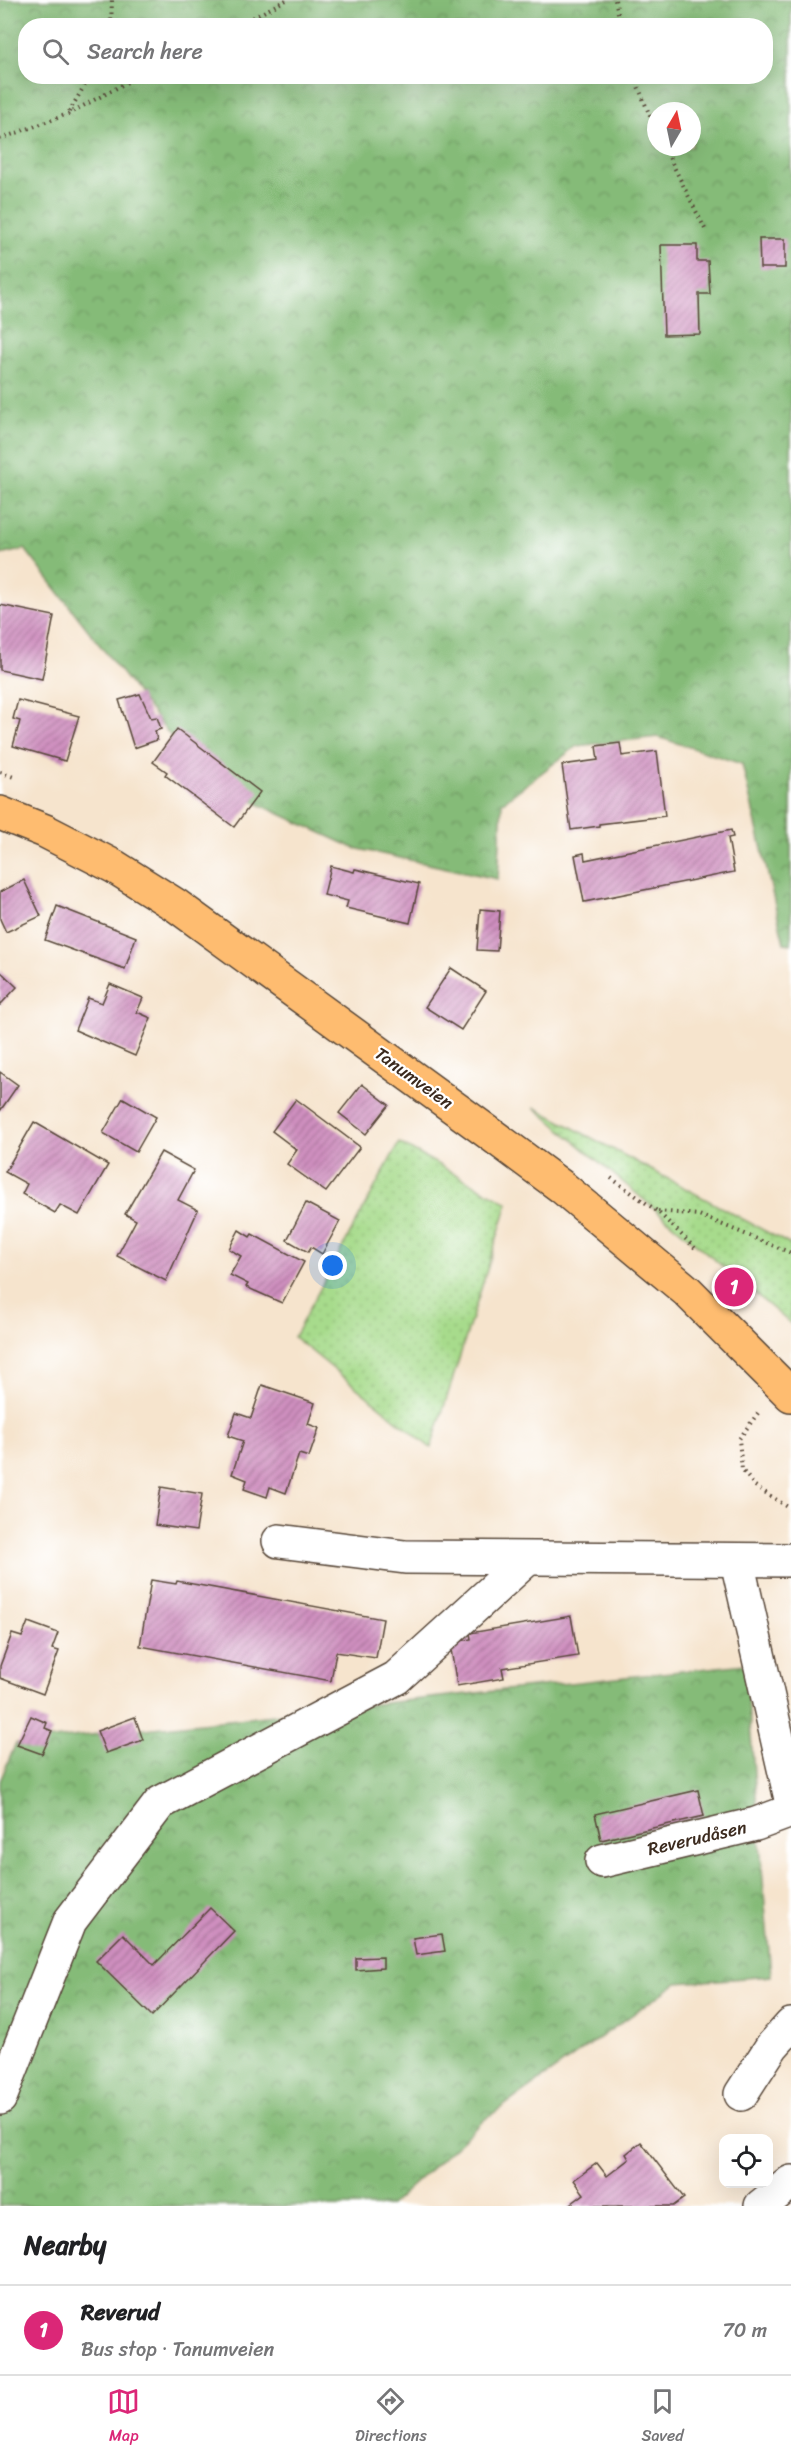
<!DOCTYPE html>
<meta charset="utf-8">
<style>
body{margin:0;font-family:Sriracha,sans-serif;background:#f2f2f2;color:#202124}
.controls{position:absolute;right:18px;bottom:18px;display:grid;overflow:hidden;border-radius:12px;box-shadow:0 6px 24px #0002}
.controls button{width:54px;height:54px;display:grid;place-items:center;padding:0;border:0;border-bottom:2px solid #e0e0e0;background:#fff;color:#202124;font:30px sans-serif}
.compass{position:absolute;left:647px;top:102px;width:54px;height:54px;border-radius:50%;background:#fff;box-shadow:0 6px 24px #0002;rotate:9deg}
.you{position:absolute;left:333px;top:1266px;width:21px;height:21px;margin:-15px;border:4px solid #fff;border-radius:50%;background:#1a73e8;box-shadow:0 0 0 9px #1a73e833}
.badge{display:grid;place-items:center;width:39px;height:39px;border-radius:50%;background:#db2777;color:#fff;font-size:20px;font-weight:700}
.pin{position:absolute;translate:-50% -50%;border:3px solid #fff;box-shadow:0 2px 6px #0006}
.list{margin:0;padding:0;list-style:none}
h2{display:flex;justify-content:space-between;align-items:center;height:78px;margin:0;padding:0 24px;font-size:26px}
h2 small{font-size:20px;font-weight:400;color:#757577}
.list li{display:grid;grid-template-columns:39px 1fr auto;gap:18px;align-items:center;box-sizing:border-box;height:90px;padding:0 24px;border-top:2px solid #e0e0e0}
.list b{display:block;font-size:22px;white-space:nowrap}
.list p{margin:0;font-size:20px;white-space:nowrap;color:#757577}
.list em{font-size:20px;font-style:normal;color:#757577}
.icon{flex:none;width:33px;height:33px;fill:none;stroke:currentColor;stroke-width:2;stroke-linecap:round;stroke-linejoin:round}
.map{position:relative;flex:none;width:791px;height:2206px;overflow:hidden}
.search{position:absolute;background:#fff;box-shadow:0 6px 24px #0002;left:18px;right:18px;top:18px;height:66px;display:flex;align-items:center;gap:15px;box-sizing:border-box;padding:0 21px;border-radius:24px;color:#757577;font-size:22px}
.sheet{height:168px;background:#fff}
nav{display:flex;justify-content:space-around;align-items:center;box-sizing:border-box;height:84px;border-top:2px solid #e0e0e0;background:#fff;font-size:16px;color:#757577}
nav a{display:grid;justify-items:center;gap:3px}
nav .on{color:#db2777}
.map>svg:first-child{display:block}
.grass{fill:url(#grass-dots);stroke:#718255;stroke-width:1.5}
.forest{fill:url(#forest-crowns);stroke:#60724b;stroke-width:1.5;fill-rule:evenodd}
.building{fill:url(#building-hatch)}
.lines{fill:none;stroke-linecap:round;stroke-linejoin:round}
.minor-casing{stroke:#574638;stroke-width:36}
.major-casing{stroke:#574638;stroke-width:36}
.path{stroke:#574638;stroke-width:4;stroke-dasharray:1.5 4.5;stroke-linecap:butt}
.minor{stroke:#fff;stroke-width:33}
.major{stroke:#febc70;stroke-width:33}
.labels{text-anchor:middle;stroke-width:4.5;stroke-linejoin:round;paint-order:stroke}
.street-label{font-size:18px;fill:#3b2a1e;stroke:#fff}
</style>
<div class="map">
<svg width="791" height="2206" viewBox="0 0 791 2206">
<defs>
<pattern id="grass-dots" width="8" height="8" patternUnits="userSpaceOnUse" patternTransform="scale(1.5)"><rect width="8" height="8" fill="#a7db8c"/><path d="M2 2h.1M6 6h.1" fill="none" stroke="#91bc78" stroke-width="1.8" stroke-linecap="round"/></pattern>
<pattern id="forest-crowns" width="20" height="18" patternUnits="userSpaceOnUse" patternTransform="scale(1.5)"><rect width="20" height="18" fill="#85bb78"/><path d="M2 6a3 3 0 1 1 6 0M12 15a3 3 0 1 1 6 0" fill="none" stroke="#6e9862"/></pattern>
<pattern id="building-hatch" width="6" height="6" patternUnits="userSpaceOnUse" patternTransform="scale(1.5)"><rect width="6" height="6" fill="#cf8fbf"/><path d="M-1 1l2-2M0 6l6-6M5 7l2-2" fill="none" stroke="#a9759b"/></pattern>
</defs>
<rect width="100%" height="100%" fill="#fff"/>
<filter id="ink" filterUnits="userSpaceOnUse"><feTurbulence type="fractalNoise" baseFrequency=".0167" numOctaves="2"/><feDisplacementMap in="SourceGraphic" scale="12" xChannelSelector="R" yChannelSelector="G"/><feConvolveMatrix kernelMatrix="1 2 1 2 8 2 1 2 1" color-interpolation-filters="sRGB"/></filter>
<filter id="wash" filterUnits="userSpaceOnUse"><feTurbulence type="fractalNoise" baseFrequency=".008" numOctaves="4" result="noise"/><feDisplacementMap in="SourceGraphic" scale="24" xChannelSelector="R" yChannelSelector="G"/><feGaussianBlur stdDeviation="1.35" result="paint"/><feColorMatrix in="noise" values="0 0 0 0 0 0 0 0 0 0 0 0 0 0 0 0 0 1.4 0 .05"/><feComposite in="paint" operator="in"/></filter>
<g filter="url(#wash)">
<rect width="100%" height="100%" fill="#f6e4cd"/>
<g class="grass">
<polygon points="534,1107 791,1245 791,1324"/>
<polygon points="399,1143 508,1203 431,1448 294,1337"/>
</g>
<g class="forest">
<path d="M0,0H791V944L784,943L742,764L658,737L577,746L502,803L498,879L354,848L204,779L25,549L0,555ZM26,26H766V76H26ZM656,111H692V147H656Z"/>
<polygon points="745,1664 771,1976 677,1983 484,2120 390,2206 0,2206 0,1781 16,1743"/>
</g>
<g id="blocks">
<g class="building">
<polygon points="759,239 785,239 785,268 760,268"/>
<polygon points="661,245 697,245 697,261 708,261 710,294 699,294 700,334 664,335"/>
<polygon points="0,605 54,616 42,679 0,670"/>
<polygon points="140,694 151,718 157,717 161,729 155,731 157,740 134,748 119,700"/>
<polygon points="18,700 79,716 65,761 13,746 20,721 13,719"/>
<polygon points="177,729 260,792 234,827 165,775 167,772 153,762"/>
<polygon points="620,743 622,756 657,751 665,816 599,824 599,826 571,830 562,765 598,760 596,746"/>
<polygon points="731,830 733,837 728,838 734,872 584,902 575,855 584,853 585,860"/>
<polygon points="331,866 354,872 355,869 419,884 410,923 346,908 348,901 324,895"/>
<polygon points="24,880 41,916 6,932 0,919 0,892"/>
<polygon points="57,906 136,937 125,969 45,940"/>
<polygon points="480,909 500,911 497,951 477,950"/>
<polygon points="451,968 486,991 461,1030 425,1007"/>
<polygon points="0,971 17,987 0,1005"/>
<polygon points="110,984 143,998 137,1012 151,1018 135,1056 75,1030 88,998 102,1003"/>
<polygon points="0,1072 18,1085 0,1111"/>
<polygon points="362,1084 389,1105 366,1134 339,1113"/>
<polygon points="123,1098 156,1117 136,1152 103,1133"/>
<polygon points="296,1099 360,1147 326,1192 287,1164 297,1150 272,1131"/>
<polygon points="34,1122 108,1165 79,1215 60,1205 55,1213 22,1194 27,1184 5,1172"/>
<polygon points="161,1152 194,1170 178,1200 198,1210 166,1281 117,1256 136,1220 125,1214"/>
<polygon points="306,1203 340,1221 322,1254 311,1247 308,1252 287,1240"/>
<polygon points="239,1230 250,1237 252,1234 304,1262 282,1303 246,1287 248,1284 230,1275 241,1256 229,1249"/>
<polygon points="262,1385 315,1403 308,1424 319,1428 309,1457 299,1454 286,1493 270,1487 267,1497 244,1489 247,1480 232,1474 243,1441 228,1436 236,1413 251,1418"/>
<polygon points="161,1487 202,1494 196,1531 155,1525"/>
<polygon points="151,1580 176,1584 177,1581 383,1619 376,1658 336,1652 331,1681 140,1646"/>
<polygon points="571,1616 578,1656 502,1668 504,1678 457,1686 450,1643 471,1639 470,1633"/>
<polygon points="28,1622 58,1633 52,1649 59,1651 43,1694 0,1678 0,1666 12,1634 22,1637"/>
<polygon points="31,1716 47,1723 45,1728 52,1731 42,1754 17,1745"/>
<polygon points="135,1717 143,1740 106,1753 97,1731"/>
<polygon points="698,1790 704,1816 601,1840 595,1814"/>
<polygon points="210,1908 234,1931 152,2016 96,1961 123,1934 154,1965"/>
<polygon points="442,1934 445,1951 416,1955 413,1938"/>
<polygon points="383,1957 383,1968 356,1970 356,1958"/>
<polygon points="641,2142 684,2198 673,2206 568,2206 584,2194 574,2180 597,2163 607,2176 629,2159 626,2154"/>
</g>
</g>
</g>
<g filter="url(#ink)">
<use href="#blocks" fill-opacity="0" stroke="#574638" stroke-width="1.5"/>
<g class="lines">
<g class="minor-casing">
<g id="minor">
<polyline points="279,1541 405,1557 791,1560"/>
<polyline points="737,1561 791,1799"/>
<polyline points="602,1861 756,1824 791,1811"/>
<polyline points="741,2094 772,2046 791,2025"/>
<polyline points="0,2098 70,1921 160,1803 396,1678 526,1560"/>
<polyline points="761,2206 791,2182"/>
</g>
</g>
<g class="major-casing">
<polyline id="major" points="0,813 45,831 115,867 177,906 489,1133 562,1187 687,1291 791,1395"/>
</g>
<g class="path">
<polyline points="615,0 621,26"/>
<polyline points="111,26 112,0"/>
<polyline points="237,26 286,0"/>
<polyline points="634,76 656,131"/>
<polyline points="69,112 90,76"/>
<polyline points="0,139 68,114 139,76"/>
<polyline points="664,147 705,229"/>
<polyline points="0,772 14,777"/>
<polyline points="611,1178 657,1211 695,1248"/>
<polyline points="658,1211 699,1215 791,1253"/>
<polyline points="758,1413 739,1439 742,1470 755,1486 791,1509"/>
</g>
<use href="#minor" class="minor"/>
<use href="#major" class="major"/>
</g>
</g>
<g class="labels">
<g class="street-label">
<text transform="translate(414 1078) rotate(36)" y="6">Tanumveien</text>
<text transform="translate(697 1838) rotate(-13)" y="6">Reverudåsen</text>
</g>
</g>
</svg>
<div class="controls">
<button><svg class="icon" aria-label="locate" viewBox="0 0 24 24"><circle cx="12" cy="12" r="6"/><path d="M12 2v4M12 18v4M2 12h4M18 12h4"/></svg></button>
</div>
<svg class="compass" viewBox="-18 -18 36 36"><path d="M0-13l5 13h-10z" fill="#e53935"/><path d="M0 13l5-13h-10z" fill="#757577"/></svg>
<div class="you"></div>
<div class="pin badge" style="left:734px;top:1287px">1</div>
<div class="search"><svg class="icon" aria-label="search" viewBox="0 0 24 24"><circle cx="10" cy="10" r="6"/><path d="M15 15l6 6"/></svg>Search here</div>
</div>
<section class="sheet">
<h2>Nearby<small></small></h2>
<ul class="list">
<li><span class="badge">1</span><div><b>Reverud</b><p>Bus stop · Tanumveien</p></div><em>70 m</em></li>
</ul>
</section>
<nav>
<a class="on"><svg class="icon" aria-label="map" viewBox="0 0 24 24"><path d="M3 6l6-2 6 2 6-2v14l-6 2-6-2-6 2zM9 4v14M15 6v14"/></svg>Map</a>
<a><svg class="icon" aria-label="directions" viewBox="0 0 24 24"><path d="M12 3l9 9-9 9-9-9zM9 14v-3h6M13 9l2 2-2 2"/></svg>Directions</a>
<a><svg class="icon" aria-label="saved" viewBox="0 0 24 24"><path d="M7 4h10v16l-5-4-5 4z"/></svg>Saved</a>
</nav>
